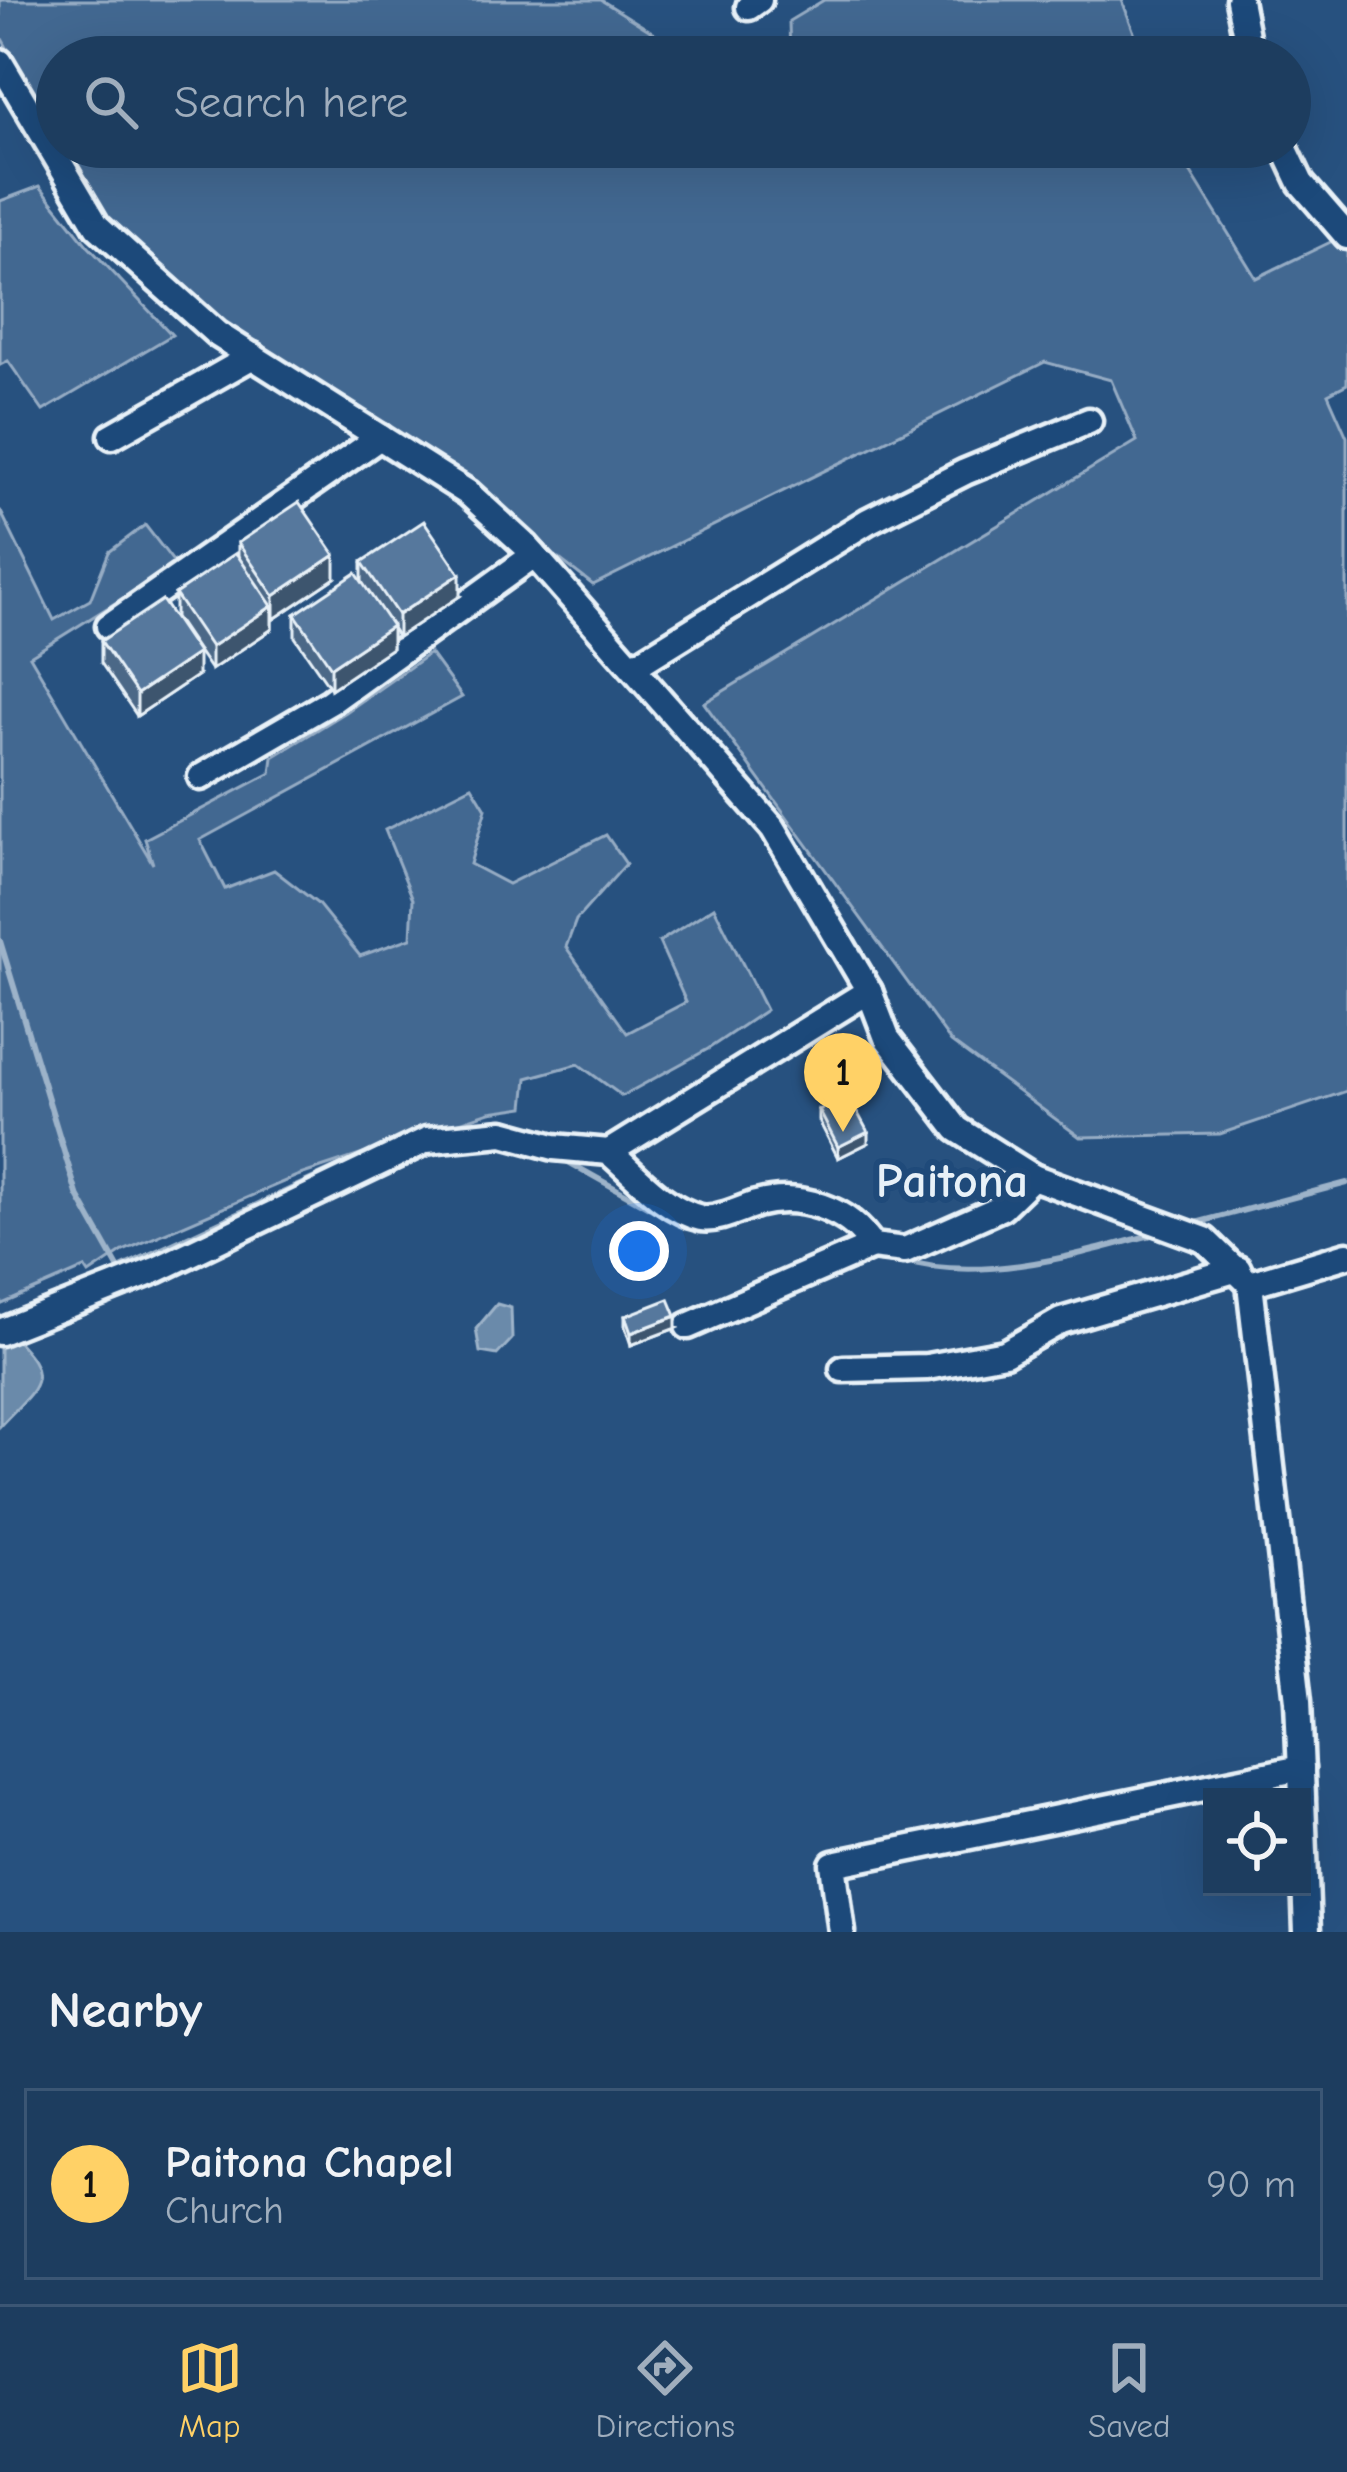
<!DOCTYPE html>
<style>
body{margin:0;font-family:"Comic Neue",sans-serif;background:#2a4868;color:#f1f3f6}
.controls{position:absolute;right:36px;bottom:36px;display:grid;overflow:hidden;border-radius:0px;box-shadow:0 12px 48px #0002}
.controls button{width:108px;height:108px;display:grid;place-items:center;padding:0;border:0;border-bottom:3px solid #3b5674;background:#1d3d5f;color:#f1f3f6;font:60px sans-serif}
.you{position:absolute;left:639px;top:1251px;width:42px;height:42px;margin:-30px;border:9px solid #fff;border-radius:50%;background:#1a73e8;box-shadow:0 0 0 18px #1a73e833}
.badge{display:grid;place-items:center;width:78px;height:78px;border-radius:50%;background:#ffd166;color:#111;font-size:39px;font-weight:700}
.pin{position:absolute;translate:-50% -99px;filter:drop-shadow(0 3px 6px #0008)}
.pin::after{content:'';position:absolute;top:63px;width:42px;height:36px;background:inherit;clip-path:polygon(0 0,100% 0,50% 100%)}
.list{margin:0;padding:0;list-style:none}
h2{display:flex;justify-content:space-between;align-items:center;height:156px;margin:0;padding:0 48px;font-size:51px}
h2 small{font-size:39px;font-weight:400;color:#a0aebd}
.list li{display:grid;grid-template-columns:78px 1fr auto;gap:36px;align-items:center;box-sizing:border-box;height:192px;margin:0 24px 24px;padding:0 24px;border:3px solid #3b5674;border-radius:0px}
.list b{display:block;font-size:45px;white-space:nowrap}
.list p{margin:0;font-size:39px;white-space:nowrap;color:#a0aebd}
.list em{font-size:39px;font-style:normal;color:#a0aebd}
.icon{flex:none;width:66px;height:66px;fill:none;stroke:currentColor;stroke-width:2;stroke-linecap:round;stroke-linejoin:round}
.map{position:relative;flex:none;width:1347px;height:1932px;overflow:hidden}
.search{position:absolute;background:#1d3d5f;box-shadow:0 12px 48px #0002;left:36px;right:36px;top:36px;height:132px;display:flex;align-items:center;gap:30px;box-sizing:border-box;padding:0 42px;border-radius:66px;color:#a0aebd;font-size:45px}
.sheet{height:372px;background:#1d3d5f}
nav{display:flex;justify-content:space-around;align-items:center;box-sizing:border-box;height:168px;border-top:3px solid #3b5674;background:#1d3d5f;font-size:33px;color:#a0aebd}
nav a{display:grid;justify-items:center;gap:6px}
nav .on{color:#ffd166}
.map>svg:first-child{display:block}
.green{fill:#436891;stroke:#96acc4;stroke-width:3}
.water{fill:#6b8aaa;stroke:#9db3c9;stroke-width:3}
.lines{fill:none;stroke-linecap:round;stroke-linejoin:round}
.stream{stroke:#9db3c9;stroke-width:6}
.minor-casing{stroke:#e8f1f8;stroke-width:33}
.minor{stroke:#1f4a7a;stroke-width:24}
.wall{fill:#4b6787;stroke:#e8f1f8;stroke-width:3}
.shaded-wall{fill:#3d546e;stroke:#e8f1f8;stroke-width:3}
.building{fill:#57789d;stroke:#e8f1f8;stroke-width:3}
.labels{text-anchor:middle;stroke-width:12;stroke-linejoin:round;paint-order:stroke}
.neighbourhood-label{font-size:48px;font-weight:bold;fill:#e8f1f8;stroke:#1f4a7a}
</style>
<div class="map">
<svg width="1347" height="1932" viewBox="0 0 1347 1932">
<rect width="100%" height="100%" fill="#27517f"/>
<filter id="ink" filterUnits="userSpaceOnUse"><feTurbulence type="fractalNoise" baseFrequency=".00833" numOctaves="2"/><feDisplacementMap in="SourceGraphic" scale="24" xChannelSelector="R" yChannelSelector="G"/><feConvolveMatrix kernelMatrix="1 2 1 2 8 2 1 2 1" color-interpolation-filters="sRGB"/></filter>
<g filter="url(#ink)">
<g class="green">
<polygon points="0,0 601,0 692,57 57,57 57,139 0,35"/>
<polygon points="824,0 1122,0 1143,57 790,57 789,21"/>
<polygon points="62,147 1175,147 1256,278 1341,237 1347,244 1347,384 1328,394 1347,437 1347,1091 1220,1134 1080,1137 951,1042 704,703 1137,441 1111,380 1045,362 593,585 384,423 229,326 105,227"/>
<polygon points="40,186 87,245 172,335 43,411 8,361 0,365 0,201"/>
<polygon points="0,510 54,620 90,600 109,552 145,525 176,565 30,656 153,864 145,839 271,773 273,757 346,712 430,653 462,697 200,840 225,889 274,870 318,904 360,956 411,938 413,899 385,830 472,786 486,809 470,864 508,884 606,835 626,864 576,920 566,947 627,1033 686,1002 659,942 714,907 766,1010 708,1049 622,1096 578,1064 527,1078 524,1107 490,1112 297,1176 123,1251 89,1274 85,1268 0,1305"/>
</g>
<g class="water">
<polygon points="497,1304 511,1308 512,1339 497,1355 480,1352 476,1329"/>
<path d="M13,1337C57,1380 35,1388 0,1426V1341Z"/>
</g>
<g class="lines">
<g class="stream">
<polyline points="0,941 77,1194 119,1269 343,1165 354,1164"/>
<polyline points="491,1145 519,1149"/>
<polyline points="414,1158 454,1149"/>
<polyline points="561,1158 686,1228 697,1226"/>
<polyline points="808,1213 854,1239"/>
<polyline points="1192,1224 1347,1183"/>
<path d="M898,1259C982,1285 1080,1254 1162,1232"/>
</g>
<g class="minor-casing">
<g id="minor">
<polyline points="1239,0 1250,57"/>
<polyline points="749,7 759,0"/>
<polyline points="0,62 97,226 217,334 468,493 527,547 773,828 869,991 887,1038 957,1129 1033,1177 1205,1240 1250,1284 1298,1701 1302,1797"/>
<polyline points="1284,147 1301,183 1347,236"/>
<polyline points="112,436 253,356"/>
<polyline points="109,626 380,437"/>
<polyline points="633,667 868,521 965,472 1089,421"/>
<polyline points="201,777 330,702 534,555"/>
<path d="M609,1152C636,1175 665,1210 701,1218C717,1221 740,1209 756,1204C798,1192 849,1208 872,1246L905,1250L1002,1207L1033,1177"/>
<polyline points="1250,1284 1347,1255"/>
<polyline points="688,1326 872,1246"/>
<polyline points="0,1332 156,1270 427,1140 503,1133 554,1147 609,1152 869,991"/>
<polyline points="843,1369 927,1367 1005,1353 1061,1321 1238,1269"/>
<polyline points="1302,1800 1307,1932"/>
<polyline points="842,1932 833,1864 1301,1768"/>
</g>
</g>
<use href="#minor" class="minor"/>
</g>
<g class="wall">
<polygon points="238,543 335,578 274,619 272,615 272,629 211,670 175,617 175,594 238,557"/>
<polygon points="362,562 460,596 398,637 392,628 392,648 331,689 295,637 295,614 362,582"/>
<polygon points="101,641 198,675 137,716 101,663"/>
<polygon points="819,1110 868,1143 838,1158 819,1121"/>
<polygon points="625,1316 676,1328 631,1345 625,1327"/>
</g>
<g class="shaded-wall">
<polygon points="335,555 335,578 274,619 274,596"/>
<polygon points="460,574 460,596 398,637 398,615"/>
<polygon points="272,606 272,629 211,670 211,647"/>
<polygon points="392,626 392,648 331,689 331,667"/>
<polygon points="198,653 198,675 137,716 137,694"/>
<polygon points="868,1132 868,1143 838,1158 838,1147"/>
<polygon points="676,1316 676,1328 631,1345 631,1333"/>
</g>
<g class="building">
<polygon points="299,502 335,555 274,596 238,543"/>
<polygon points="424,521 460,574 398,615 362,562"/>
<polygon points="236,553 272,606 211,647 175,594"/>
<polygon points="356,573 392,626 331,667 295,614"/>
<polygon points="162,600 198,653 137,694 101,641"/>
<polygon points="848,1095 868,1132 838,1147 819,1110"/>
<polygon points="669,1299 676,1316 631,1333 625,1316"/>
</g>
</g>
<g class="labels">
<g class="neighbourhood-label">
<text x="952" y="1197">Paitona</text>
</g>
</g>
</svg>
<div class="controls">
<button><svg class="icon" aria-label="locate" viewBox="0 0 24 24"><circle cx="12" cy="12" r="6"/><path d="M12 2v4M12 18v4M2 12h4M18 12h4"/></svg></button>
</div>
<div class="you"></div>
<div class="pin badge" style="left:843px;top:1132px">1</div>
<div class="search"><svg class="icon" aria-label="search" viewBox="0 0 24 24"><circle cx="10" cy="10" r="6"/><path d="M15 15l6 6"/></svg>Search here</div>
</div>
<section class="sheet">
<h2>Nearby<small></small></h2>
<ul class="list">
<li><span class="badge">1</span><div><b>Paitona Chapel</b><p>Church</p></div><em>90 m</em></li>
</ul>
</section>
<nav>
<a class="on"><svg class="icon" aria-label="map" viewBox="0 0 24 24"><path d="M3 6l6-2 6 2 6-2v14l-6 2-6-2-6 2zM9 4v14M15 6v14"/></svg>Map</a>
<a><svg class="icon" aria-label="directions" viewBox="0 0 24 24"><path d="M12 3l9 9-9 9-9-9zM9 14v-3h6M13 9l2 2-2 2"/></svg>Directions</a>
<a><svg class="icon" aria-label="saved" viewBox="0 0 24 24"><path d="M7 4h10v16l-5-4-5 4z"/></svg>Saved</a>
</nav>
